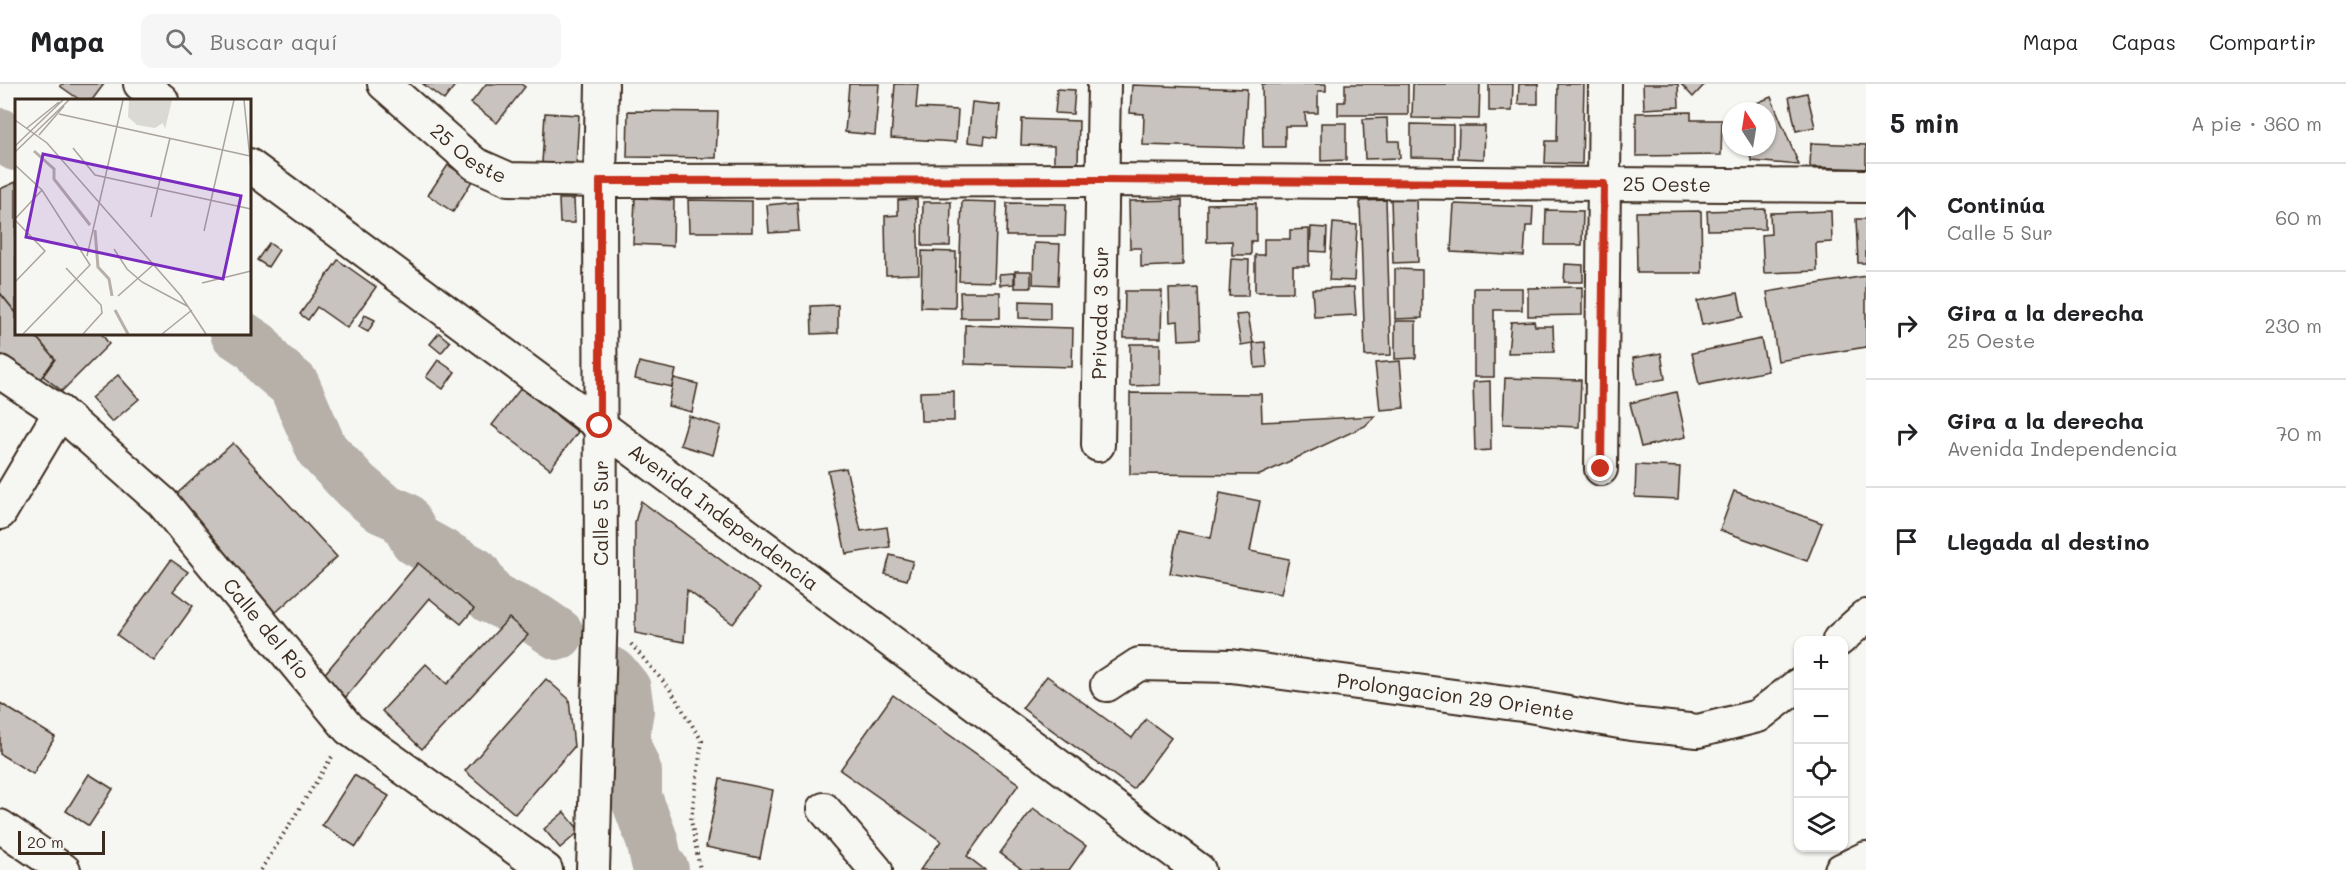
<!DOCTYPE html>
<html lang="es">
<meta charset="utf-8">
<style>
body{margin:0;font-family:Mali,sans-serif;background:#f6f6f6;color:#202124}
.controls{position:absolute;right:18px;bottom:18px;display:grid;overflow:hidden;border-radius:12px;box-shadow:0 2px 4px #0004}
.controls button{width:54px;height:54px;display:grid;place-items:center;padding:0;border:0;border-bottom:2px solid #e0e0e0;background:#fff;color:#202124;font:30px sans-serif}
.compass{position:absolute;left:1722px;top:18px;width:54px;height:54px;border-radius:50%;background:#fff;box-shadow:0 2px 4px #0004;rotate:348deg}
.scale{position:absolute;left:18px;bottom:15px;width:87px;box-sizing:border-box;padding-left:6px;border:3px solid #3b2a1e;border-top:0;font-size:16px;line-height:21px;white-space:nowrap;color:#3b2a1e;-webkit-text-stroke:4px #f6f6f2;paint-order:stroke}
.stop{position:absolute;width:18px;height:18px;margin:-14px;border:4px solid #c8321e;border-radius:50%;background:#fff}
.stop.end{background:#c8321e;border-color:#fff;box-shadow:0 2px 6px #0008}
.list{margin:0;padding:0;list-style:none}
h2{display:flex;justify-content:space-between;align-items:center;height:78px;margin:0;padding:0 24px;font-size:26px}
h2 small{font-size:20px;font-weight:400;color:#757577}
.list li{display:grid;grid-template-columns:39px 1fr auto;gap:18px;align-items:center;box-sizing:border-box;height:108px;padding:0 24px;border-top:2px solid #e0e0e0}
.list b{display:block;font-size:22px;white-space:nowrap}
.list p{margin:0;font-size:20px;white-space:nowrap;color:#757577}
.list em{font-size:20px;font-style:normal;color:#757577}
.icon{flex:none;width:33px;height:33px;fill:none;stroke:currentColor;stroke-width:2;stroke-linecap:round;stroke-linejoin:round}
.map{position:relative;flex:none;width:1866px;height:786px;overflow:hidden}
header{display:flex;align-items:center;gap:36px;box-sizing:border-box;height:84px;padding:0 30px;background:#fff;border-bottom:2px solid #e0e0e0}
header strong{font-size:28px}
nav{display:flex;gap:33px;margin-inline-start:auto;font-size:21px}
.search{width:420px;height:54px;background:#f6f6f6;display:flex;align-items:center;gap:15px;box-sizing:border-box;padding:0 21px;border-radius:12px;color:#757577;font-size:22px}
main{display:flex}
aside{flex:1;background:#fff}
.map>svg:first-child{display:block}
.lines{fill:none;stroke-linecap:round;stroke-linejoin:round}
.river{stroke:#b6b0a9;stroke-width:52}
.building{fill:#c8c3be;stroke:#3b2a1e;stroke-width:1.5}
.minor-casing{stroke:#3b2a1e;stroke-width:36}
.path{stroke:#3b2a1e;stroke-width:4;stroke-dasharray:1.5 4.5;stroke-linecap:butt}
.minor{stroke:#f6f6f2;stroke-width:32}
.route{stroke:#c8321e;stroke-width:8}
.labels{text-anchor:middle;stroke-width:4.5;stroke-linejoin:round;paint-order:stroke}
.street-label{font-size:20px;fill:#3b2a1e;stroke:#f6f6f2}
.inset-river{fill:none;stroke:#b6b0a9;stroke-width:3}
.inset-road{fill:none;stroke:#aba49d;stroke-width:1.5}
.view{fill:#7b2cbf;fill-opacity:0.15;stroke:#7b2cbf;stroke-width:3}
.inset-edge{fill:none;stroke:#3b2a1e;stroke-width:3}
</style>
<header>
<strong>Mapa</strong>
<div class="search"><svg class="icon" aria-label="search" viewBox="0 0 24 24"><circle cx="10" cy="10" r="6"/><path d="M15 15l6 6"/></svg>Buscar aquí</div>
<nav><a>Mapa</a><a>Capas</a><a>Compartir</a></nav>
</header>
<main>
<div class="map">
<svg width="1866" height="786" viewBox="0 0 1866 786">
<rect width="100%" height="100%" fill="#f6f6f2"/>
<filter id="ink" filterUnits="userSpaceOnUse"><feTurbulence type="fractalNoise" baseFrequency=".0167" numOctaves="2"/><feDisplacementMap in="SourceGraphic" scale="12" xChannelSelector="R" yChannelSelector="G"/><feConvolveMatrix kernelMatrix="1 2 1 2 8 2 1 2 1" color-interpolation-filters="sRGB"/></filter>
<g filter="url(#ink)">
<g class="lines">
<g class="river">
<polyline points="0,50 16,61"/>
<polyline points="236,249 257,263 269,280 294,301 322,366 356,402 382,424 403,433 416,456 475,489 491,514 536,535 558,550"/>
<polyline points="612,589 625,605 628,626 625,643 625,662 636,688 636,713 652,756 657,779 663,786"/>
</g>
</g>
<g class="building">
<polygon points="62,0 104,0 92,16 80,16 60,2"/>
<polygon points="423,0 456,0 444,16"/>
<polygon points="486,0 521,0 525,3 497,39 471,19"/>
<polygon points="849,0 879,0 875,51 845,48"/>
<polygon points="895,0 918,0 916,24 958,26 956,58 891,54"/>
<polygon points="1262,0 1326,0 1326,7 1318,7 1318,29 1305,29 1306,42 1285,42 1285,63 1263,63"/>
<polygon points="1345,0 1408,0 1408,31 1338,31 1338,18 1345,18"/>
<polygon points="1413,0 1480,0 1479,35 1412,34"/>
<polygon points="1489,0 1513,0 1512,27 1489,27"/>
<polygon points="1519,0 1538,0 1538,20 1518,20"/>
<polygon points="1558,0 1584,0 1582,80 1545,79 1546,57 1557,57"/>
<polygon points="1643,0 1678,0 1679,23 1644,25"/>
<polygon points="1681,0 1705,0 1693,13"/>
<polygon points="1132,1 1247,5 1244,64 1143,61 1144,30 1130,29"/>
<polygon points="1057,5 1075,6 1073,30 1055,29"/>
<polygon points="1807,9 1815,43 1796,47 1789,13"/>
<polygon points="1771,13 1799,81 1752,77 1746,63 1767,63 1767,27 1740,26"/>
<polygon points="972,18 1000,21 997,54 985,52 984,60 968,58"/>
<polygon points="628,27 718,28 716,74 627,73"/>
<polygon points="1691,28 1691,36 1722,36 1721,71 1636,72 1636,29"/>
<polygon points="545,29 579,31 576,82 542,79"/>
<polygon points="1387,34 1388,57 1399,57 1400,74 1365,75 1363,35"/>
<polygon points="1022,35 1079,37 1078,80 1054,79 1054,62 1021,61"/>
<polygon points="1321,39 1346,39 1346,76 1321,77"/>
<polygon points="1411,40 1453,41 1453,74 1411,73"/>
<polygon points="1459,42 1485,42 1484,75 1458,74"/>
<polygon points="1811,59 1866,61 1866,85 1810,83"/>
<polygon points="448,81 472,97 453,128 428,111"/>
<polygon points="16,98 16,229 0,209 0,105"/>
<polygon points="635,114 674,116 673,162 633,160"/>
<polygon points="1416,114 1418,178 1393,179 1391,115"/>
<polygon points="559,115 574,115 575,139 560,139"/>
<polygon points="917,115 919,190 886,191 885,132 898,131 898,116"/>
<polygon points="688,116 752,117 752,148 689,148"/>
<polygon points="1182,116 1183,181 1141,183 1141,164 1130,164 1129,117"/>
<polygon points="1386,116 1391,271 1365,272 1360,117"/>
<polygon points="962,117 997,118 994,198 959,197"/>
<polygon points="797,118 799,147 769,149 767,121"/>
<polygon points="923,118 951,118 950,162 922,162"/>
<polygon points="1007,119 1066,120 1065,152 1006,152"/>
<polygon points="1256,119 1256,157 1251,157 1251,171 1232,171 1232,157 1207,158 1207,120"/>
<polygon points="1454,120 1533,123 1532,142 1526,142 1524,172 1451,168"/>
<polygon points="1765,125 1765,145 1708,146 1707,127"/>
<polygon points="1546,126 1583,127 1582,161 1545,161"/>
<polygon points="1701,127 1702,189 1637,189 1636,128"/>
<polygon points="1831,127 1832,158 1816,159 1817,187 1764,189 1762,151 1771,150 1770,129"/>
<polygon points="1856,135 1866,135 1866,179 1858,179"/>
<polygon points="1333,139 1357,141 1354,197 1329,196"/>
<polygon points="1311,143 1327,144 1326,168 1310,167"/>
<polygon points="1309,145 1309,182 1293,182 1293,208 1255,208 1255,171 1264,171 1264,155 1290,155 1290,146"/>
<polygon points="269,159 279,166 268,183 257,176"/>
<polygon points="1034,159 1060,160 1058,201 1033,200"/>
<polygon points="922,167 956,168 955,224 921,223"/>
<polygon points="1231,175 1249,176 1248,212 1229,212"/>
<polygon points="338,176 376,203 347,244 317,223 308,236 300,230"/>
<polygon points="1565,180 1583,181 1583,198 1564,198"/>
<polygon points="1395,185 1422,186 1422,234 1395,235"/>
<rect x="1015" y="187" width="16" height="17"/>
<polygon points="1014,189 1014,200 1000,201 999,190"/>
<polygon points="1866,192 1866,263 1778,277 1767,208"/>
<polygon points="1354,203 1356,231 1314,233 1312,205"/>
<polygon points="1582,203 1582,231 1528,232 1528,204"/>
<polygon points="1198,204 1200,255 1179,256 1178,237 1170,238 1169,205"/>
<polygon points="1474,204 1522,204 1522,226 1494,226 1494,293 1474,293"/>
<polygon points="1125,207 1162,207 1161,254 1124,254"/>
<polygon points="960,208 1000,208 1000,234 961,234"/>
<polygon points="0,209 16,229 16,249 33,249 55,275 36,301 0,275"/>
<polygon points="1738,209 1743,233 1702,241 1697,217"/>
<polygon points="1019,217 1050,218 1050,235 1019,234"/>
<polygon points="838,221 838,249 812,250 811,222"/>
<polygon points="1248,230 1253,259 1241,261 1236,231"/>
<polygon points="365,231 375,236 368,248 359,243"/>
<polygon points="1395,237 1416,237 1416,274 1395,275"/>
<polygon points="1534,237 1535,242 1553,242 1554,268 1508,269 1511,238"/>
<polygon points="965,241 1073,244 1072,283 965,280"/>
<polygon points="33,249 101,249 109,260 62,307 43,292 55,275"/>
<polygon points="439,249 450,258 441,269 430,260"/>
<polygon points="1761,255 1768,287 1699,301 1692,269"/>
<polygon points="1265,258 1267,283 1255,284 1253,259"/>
<polygon points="1130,260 1160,260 1160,301 1130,302"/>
<polygon points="1661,269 1665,295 1637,300 1633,274"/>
<polygon points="438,276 455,288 443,305 426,293"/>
<polygon points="1400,277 1404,324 1380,326 1375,279"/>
<polygon points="639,278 676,286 672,303 635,295"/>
<polygon points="118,291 139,315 112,338 91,314"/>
<polygon points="674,294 698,300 692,328 668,322"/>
<polygon points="1505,294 1581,296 1579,343 1503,340"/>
<polygon points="1490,297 1491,366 1475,367 1473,298"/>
<polygon points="521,304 578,348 550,385 492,341"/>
<polygon points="954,307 954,337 921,337 920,308"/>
<polygon points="1676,308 1686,353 1641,363 1630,319"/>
<polygon points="1130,309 1261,310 1262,338 1375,332 1365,342 1260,391 1130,390"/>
<polygon points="689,332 721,342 713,371 680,361"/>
<polygon points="233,359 337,473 274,530 170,416"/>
<polygon points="1636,381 1680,383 1678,415 1635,413"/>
<polygon points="846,384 861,447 887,443 890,463 846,470 828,387"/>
<polygon points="1734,407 1822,439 1807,477 1720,446"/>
<polygon points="1220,409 1260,417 1250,467 1289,475 1281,510 1170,489 1178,447 1211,454"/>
<polygon points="641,417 760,505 733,540 687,506 684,558 635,549 635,438"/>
<polygon points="890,471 913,477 907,496 885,490"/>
<polygon points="171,476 188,488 173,507 193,522 154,577 117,551"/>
<polygon points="418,479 474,525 461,540 429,514 346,613 322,593"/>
<polygon points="509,534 528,551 422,665 382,627 426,580 447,600"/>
<polygon points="1047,592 1132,654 1146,635 1171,654 1133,705 1022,624"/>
<polygon points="546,595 569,615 574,663 515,730 465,687"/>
<polygon points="893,611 1019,700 967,772 985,786 920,786 941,757 840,686"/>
<polygon points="0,619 55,653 33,690 0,670"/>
<polygon points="89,690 113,705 89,742 66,727"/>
<polygon points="354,691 389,712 356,763 322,741"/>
<polygon points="720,695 773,706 760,774 706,763"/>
<polygon points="1033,724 1086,762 1069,786 1023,786 1000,769"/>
<polygon points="564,728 580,747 560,764 544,745"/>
</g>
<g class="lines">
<g class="minor-casing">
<g id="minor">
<polyline points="140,0 162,16"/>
<path id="s1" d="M384,0L475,80L509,95L600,97L1102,96L1866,102"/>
<path id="s2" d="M249,81L1199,786"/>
<path id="s3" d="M0,288L60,328L162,418L349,645L546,786"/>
<path id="s4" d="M1098,361L1104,0"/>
<polyline points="1601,385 1605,0"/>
<polyline points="0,429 60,328"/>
<polyline points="1839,556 1866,532"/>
<path id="s5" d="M1107,601L1139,580L1231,582L1529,622L1631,640L1698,647L1758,632L1798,601"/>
<polyline points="824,725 876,786"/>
<polyline points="0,742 64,786"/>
<polyline points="593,786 601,524 600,97 602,0"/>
<polyline points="1841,786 1866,774"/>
</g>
</g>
<g class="path">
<polyline points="631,560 669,604 702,657 691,736 700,786"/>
<polyline points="261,786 333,671"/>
</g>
<use href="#minor" class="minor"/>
</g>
</g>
<g class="lines" filter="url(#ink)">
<polyline class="route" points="600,342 600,97 1102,96 1604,100 1601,385"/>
</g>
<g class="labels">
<g class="street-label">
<text dy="7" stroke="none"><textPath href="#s1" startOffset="110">25 Oeste</textPath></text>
<text dy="7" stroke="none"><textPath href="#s1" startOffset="1316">25 Oeste</textPath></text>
<text dy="7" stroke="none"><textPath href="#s4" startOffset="132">Privada 3 Sur</textPath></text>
<text transform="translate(601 429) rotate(-90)" y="7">Calle 5 Sur</text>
<text dy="7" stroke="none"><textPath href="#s2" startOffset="591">Avenida Independencia</textPath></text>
<text dy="7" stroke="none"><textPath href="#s3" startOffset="372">Calle del Río</textPath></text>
<text dy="7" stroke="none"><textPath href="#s5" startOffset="357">Prolongacion 29 Oriente</textPath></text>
</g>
</g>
<g transform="translate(15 15)">
<rect width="236" height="236" fill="#f6f6f2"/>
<path d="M114,1H157L150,30L148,24L140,29L122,26L113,18Z" fill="#dad9d3"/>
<path class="inset-river" d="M19,52L39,70V80L75,126M80,131L83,168L94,180L97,197M100,211L113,235"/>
<path class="inset-road" d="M229,1L236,70M44,15L235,57M0,21L32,44L166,197L191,235M12,29L44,3M24,36L49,7M0,47L48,1M58,49L80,76L236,110M0,53L54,1M0,66L27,91L75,166L8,235M136,118L155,39M0,120L27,91M0,121L30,152L0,183M189,132L219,1M99,150L112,170L127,183L174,208M72,157L108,1M51,169L86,206L87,214L68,235M187,184L236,172M103,197L138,166M147,235L177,211"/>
<path class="view" d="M28,55L226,97L208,180L11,138Z"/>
<rect width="236" height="236" class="inset-edge"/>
</g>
</svg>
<div class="controls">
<button>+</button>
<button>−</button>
<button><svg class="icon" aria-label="locate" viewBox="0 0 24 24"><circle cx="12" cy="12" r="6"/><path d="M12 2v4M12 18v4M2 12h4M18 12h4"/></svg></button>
<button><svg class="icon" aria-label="layers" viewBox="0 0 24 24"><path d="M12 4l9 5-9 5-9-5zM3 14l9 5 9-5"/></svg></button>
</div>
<svg class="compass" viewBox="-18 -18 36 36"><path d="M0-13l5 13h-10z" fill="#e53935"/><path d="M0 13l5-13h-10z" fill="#757577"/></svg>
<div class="scale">20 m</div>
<div class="stop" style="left:600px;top:342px"></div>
<div class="stop end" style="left:1601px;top:385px"></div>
</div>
<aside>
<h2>5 min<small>A pie · 360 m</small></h2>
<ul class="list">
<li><svg class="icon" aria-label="ahead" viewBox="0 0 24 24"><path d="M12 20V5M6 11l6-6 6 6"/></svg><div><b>Continúa</b><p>Calle 5 Sur</p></div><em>60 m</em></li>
<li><svg class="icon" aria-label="right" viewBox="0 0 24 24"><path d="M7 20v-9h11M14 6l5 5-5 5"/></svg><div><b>Gira a la derecha</b><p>25 Oeste</p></div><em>230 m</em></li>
<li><svg class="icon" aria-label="right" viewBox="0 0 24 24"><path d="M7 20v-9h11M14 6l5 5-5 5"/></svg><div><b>Gira a la derecha</b><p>Avenida Independencia</p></div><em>70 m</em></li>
<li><svg class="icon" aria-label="arrive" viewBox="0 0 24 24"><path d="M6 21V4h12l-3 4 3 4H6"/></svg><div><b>Llegada al destino</b></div></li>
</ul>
</aside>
</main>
